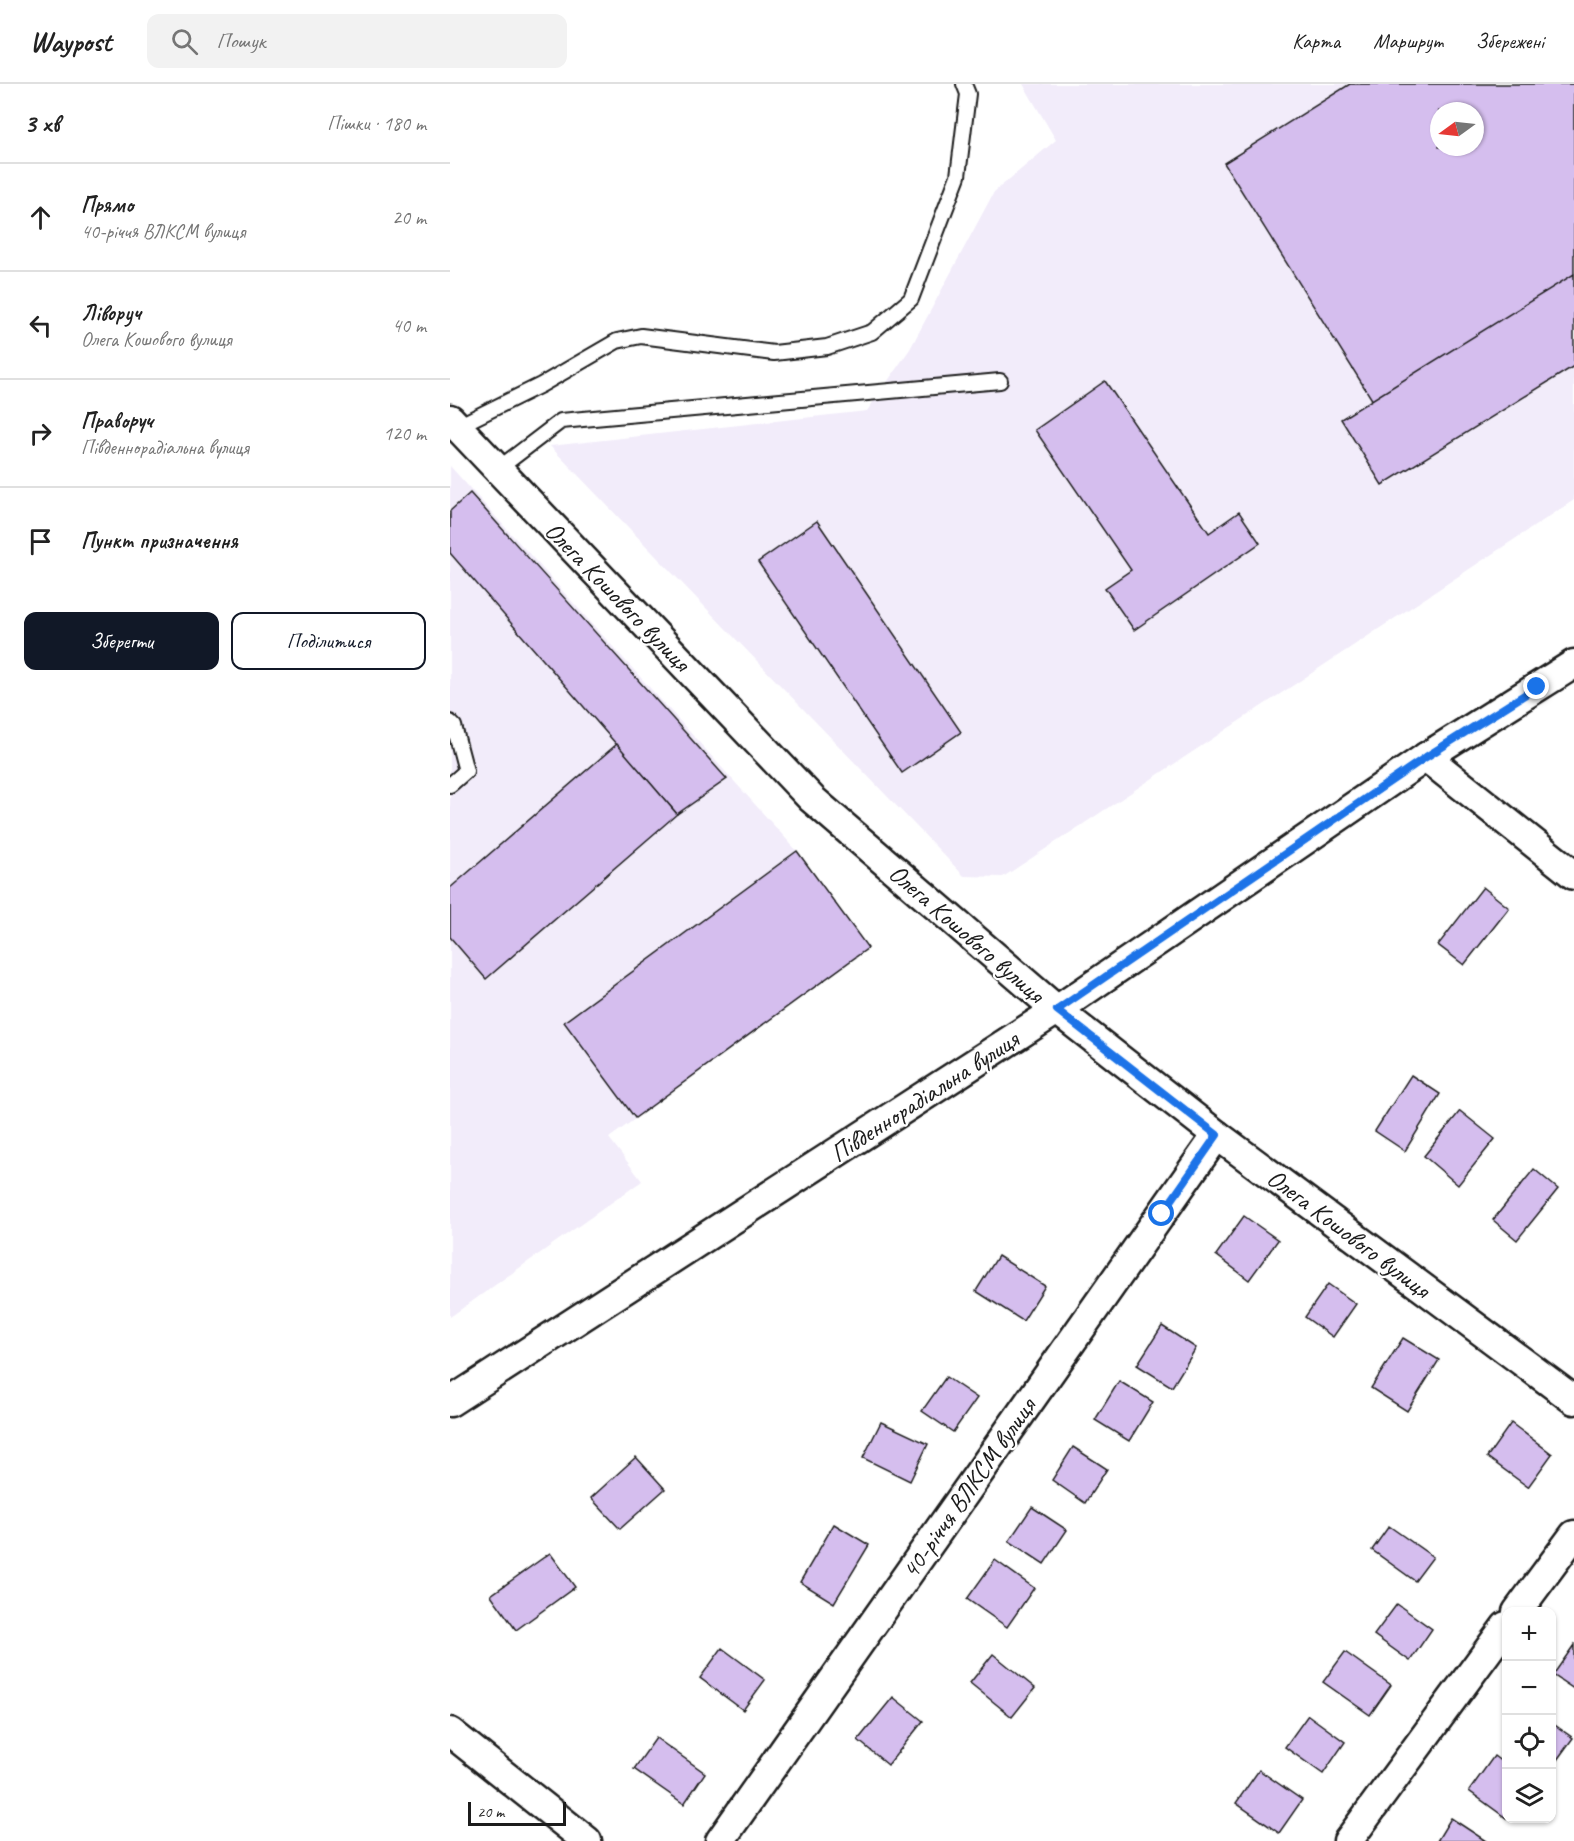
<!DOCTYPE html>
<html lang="uk">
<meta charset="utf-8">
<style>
body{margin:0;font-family:Caveat,sans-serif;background:#f2f2f2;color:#222}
.controls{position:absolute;right:18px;bottom:18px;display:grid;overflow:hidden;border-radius:12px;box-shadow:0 2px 4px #0004}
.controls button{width:54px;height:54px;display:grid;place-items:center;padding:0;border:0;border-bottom:2px solid #e0e0e0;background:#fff;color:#222;font:30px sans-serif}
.compass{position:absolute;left:980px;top:18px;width:54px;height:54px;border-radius:50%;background:#fff;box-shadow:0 2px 4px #0004;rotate:255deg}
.scale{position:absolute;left:18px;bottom:15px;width:98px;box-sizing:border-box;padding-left:6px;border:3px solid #1c1c1c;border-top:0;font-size:16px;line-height:21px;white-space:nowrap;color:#1c1c1c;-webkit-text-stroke:4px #fff;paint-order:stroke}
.stop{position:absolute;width:18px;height:18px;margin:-14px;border:4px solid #1a73e8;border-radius:50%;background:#fff}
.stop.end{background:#1a73e8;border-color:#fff;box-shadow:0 2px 6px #0008}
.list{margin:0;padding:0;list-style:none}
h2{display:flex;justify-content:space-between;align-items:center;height:78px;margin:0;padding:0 24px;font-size:26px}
h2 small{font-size:20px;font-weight:400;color:#767676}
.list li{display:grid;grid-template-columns:39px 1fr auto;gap:18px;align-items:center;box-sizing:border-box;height:108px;padding:0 24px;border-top:2px solid #e0e0e0}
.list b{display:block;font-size:22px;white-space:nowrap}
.list p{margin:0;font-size:20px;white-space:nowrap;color:#767676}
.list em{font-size:20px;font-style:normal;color:#767676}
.actions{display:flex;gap:12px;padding:18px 24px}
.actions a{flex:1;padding:14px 0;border:2px solid #111827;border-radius:12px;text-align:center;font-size:21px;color:#111827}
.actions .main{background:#111827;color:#fff}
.icon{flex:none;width:33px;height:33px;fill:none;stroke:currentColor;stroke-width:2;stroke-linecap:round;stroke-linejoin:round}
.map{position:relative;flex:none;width:1124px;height:1757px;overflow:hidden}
header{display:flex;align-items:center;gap:36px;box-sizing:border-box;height:84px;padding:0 30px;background:#fff;border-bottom:2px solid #e0e0e0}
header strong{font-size:28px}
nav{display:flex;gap:33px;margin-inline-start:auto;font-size:21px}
.search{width:420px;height:54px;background:#f2f2f2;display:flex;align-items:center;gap:15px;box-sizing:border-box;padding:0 21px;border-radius:12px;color:#767676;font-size:22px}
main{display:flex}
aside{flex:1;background:#fff}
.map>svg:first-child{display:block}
.built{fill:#f2ecfa;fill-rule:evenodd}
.building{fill:#d5beee;stroke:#1c1c1c;stroke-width:1.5;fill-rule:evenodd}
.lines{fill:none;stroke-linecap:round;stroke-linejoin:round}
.lane-casing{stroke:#1c1c1c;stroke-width:18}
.street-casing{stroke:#1c1c1c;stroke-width:33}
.lane{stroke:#fff;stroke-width:14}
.street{stroke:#fff;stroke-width:28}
.route{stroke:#1a73e8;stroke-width:8}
.labels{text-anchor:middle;stroke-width:4.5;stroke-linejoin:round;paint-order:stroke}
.street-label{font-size:26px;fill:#1c1c1c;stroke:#fff}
</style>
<header>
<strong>Waypost</strong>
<div class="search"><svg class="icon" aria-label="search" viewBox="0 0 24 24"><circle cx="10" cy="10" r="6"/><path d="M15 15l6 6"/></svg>Пошук</div>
<nav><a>Карта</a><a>Маршрут</a><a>Збережені</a></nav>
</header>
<main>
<aside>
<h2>3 хв<small>Пішки · 180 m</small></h2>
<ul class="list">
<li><svg class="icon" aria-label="ahead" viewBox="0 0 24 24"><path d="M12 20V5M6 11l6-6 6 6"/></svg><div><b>Прямо</b><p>40-річчя ВЛКСМ вулиця</p></div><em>20 m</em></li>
<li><svg class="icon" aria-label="left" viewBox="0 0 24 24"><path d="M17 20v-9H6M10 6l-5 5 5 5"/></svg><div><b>Ліворуч</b><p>Олега Кошового вулиця</p></div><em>40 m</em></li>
<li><svg class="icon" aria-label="right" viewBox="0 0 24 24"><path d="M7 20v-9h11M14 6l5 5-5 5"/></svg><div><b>Праворуч</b><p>Південнорадіальна вулиця</p></div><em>120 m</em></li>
<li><svg class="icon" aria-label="arrive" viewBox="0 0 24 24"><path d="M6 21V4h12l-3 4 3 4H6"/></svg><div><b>Пункт призначення</b></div></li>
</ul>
<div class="actions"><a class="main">Зберегти</a><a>Поділитися</a></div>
</aside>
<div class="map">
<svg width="1124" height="1757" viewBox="0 0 1124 1757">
<rect width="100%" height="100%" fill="#fff"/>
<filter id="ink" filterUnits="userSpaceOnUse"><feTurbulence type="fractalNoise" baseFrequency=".0167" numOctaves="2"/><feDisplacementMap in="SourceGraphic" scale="12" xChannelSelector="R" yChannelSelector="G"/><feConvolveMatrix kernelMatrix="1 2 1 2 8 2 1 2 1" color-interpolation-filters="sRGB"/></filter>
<g filter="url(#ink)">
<g class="built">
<path d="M573,0H1124V416L553,793L514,792L100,362L417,327L460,265L544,108L606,56ZM989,27H1025V63H989Z"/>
<polygon points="0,382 347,767 418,864 159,1054 192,1097 0,1233"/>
</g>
<g class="building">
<path d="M900,0H1124V194L926,322L774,79ZM989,27H1025V63H989Z"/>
<polygon points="1124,190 1124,282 932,401 891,335"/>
<polygon points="655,297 759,449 789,428 810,459 684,546 655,504 681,486 585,346"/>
<polygon points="20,409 277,695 227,730 0,469 0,427"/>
<polygon points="367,437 511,648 452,689 308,478"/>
<polygon points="167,660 227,730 36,895 0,853 0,804"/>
<polygon points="347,767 418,864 185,1034 114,938"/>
<polygon points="1033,803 1059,824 1014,881 988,861"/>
<polygon points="961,991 990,1010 955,1067 925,1047"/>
<polygon points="1010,1027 1045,1055 1008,1101 974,1072"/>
<polygon points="1084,1085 1108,1105 1067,1156 1043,1136"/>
<polygon points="794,1132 828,1156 799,1196 766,1171"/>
<polygon points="548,1172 595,1202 573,1237 526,1207"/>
<polygon points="878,1200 906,1220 883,1253 855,1233"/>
<polygon points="712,1242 746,1264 722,1303 687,1281"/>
<polygon points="953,1254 989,1276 957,1327 921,1304"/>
<polygon points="496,1293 527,1314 503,1348 472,1327"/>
<polygon points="669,1297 703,1318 679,1357 645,1336"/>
<polygon points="431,1338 478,1360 460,1397 413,1374"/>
<polygon points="1061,1339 1102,1370 1078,1403 1037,1373"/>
<polygon points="623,1363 657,1385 635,1419 602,1396"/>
<polygon points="186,1373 215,1405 170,1445 141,1414"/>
<polygon points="582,1423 617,1446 594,1480 559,1457"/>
<polygon points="384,1440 419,1461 384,1519 350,1498"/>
<polygon points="939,1442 983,1473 965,1497 922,1466"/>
<polygon points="100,1469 125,1503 66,1546 41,1511"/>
<polygon points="545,1476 584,1504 557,1543 517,1515"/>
<polygon points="947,1520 982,1545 960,1577 924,1551"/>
<polygon points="1124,1561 1124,1605 1103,1591"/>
<polygon points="272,1564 315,1596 293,1626 250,1594"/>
<polygon points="895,1568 941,1601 920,1631 873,1598"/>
<polygon points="543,1570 585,1604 562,1633 520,1599"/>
<polygon points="443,1613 473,1637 438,1681 408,1656"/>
<polygon points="858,1631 895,1658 873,1690 835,1663"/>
<polygon points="1102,1639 1123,1654 1104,1680 1102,1678"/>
<polygon points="206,1654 255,1689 234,1720 184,1685"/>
<polygon points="1044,1672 1056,1681 1056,1734 1019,1707"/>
<polygon points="809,1686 852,1716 829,1749 786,1719"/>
<polygon points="1001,1734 1036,1757 987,1757"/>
</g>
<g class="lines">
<g class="lane-casing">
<g id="lane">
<polyline points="6,343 91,301 167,257 191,252 324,269 377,263 422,248 461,215 508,92 518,10 514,0"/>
<polyline points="48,385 111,337 550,297"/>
<polyline points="0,638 4,642 16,687 0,701"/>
</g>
</g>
<g class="street-casing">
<g id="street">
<polyline points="0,335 362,715 607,926 767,1051 1124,1316"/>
<polyline points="976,673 1124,791"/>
<polyline points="0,1318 607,926 976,673 1124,580"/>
<polyline points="1067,1528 1124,1451"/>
<polyline points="0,1648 137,1757"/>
<polyline points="270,1757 767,1051"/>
<polyline points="898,1757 1056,1542"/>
</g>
</g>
<use href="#lane" class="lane"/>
<use href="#street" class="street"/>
</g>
</g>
<g class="lines" filter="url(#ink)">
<polyline class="route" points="712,1130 767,1051 607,926 976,673 1087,603"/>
</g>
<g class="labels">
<g class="street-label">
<text transform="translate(168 512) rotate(46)" y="9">Олега Кошового вулиця</text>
<text transform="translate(517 849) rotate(41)" y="9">Олега Кошового вулиця</text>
<text transform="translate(474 1012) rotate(-33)" y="9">Південнорадіальна вулиця</text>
<text transform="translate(899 1149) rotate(37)" y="9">Олега Кошового вулиця</text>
<text transform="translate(518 1404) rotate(-55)" y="9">40-річчя ВЛКСМ вулиця</text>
</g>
</g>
</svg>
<div class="controls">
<button>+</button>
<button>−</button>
<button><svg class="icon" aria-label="locate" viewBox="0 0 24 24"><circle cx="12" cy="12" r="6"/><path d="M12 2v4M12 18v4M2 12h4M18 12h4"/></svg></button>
<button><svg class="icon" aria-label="layers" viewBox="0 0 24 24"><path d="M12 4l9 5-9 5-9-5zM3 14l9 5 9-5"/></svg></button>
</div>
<svg class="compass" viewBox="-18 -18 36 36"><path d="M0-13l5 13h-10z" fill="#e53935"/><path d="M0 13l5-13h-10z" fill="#767676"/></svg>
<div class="scale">20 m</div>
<div class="stop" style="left:712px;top:1130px"></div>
<div class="stop end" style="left:1087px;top:603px"></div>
</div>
</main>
